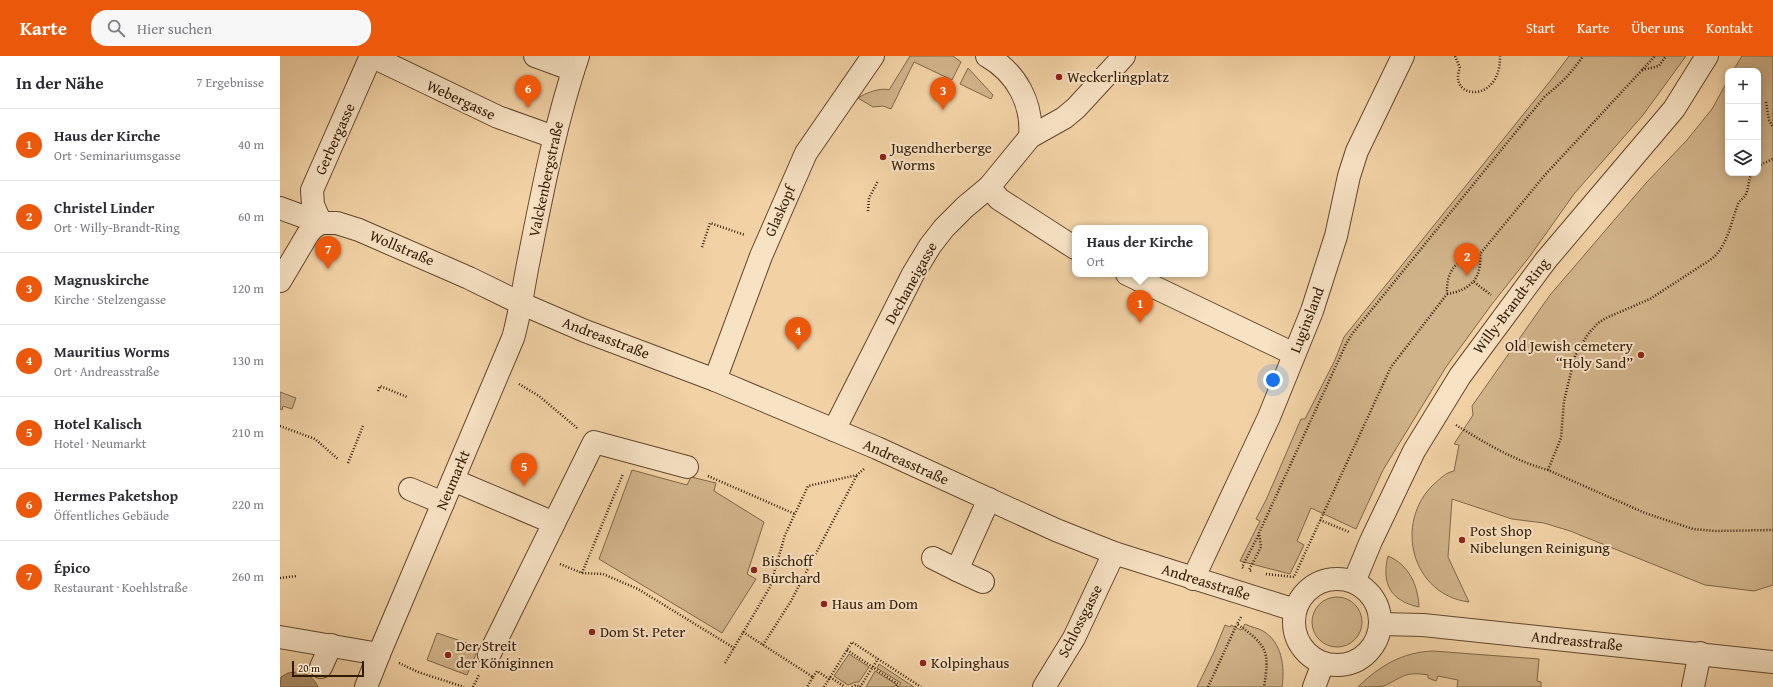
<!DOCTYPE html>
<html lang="de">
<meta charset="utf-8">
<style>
body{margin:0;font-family:"Gentium Book Plus",serif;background:#f7f7f7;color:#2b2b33}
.controls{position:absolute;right:12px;top:12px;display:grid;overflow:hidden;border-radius:8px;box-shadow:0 2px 10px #0003}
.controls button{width:36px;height:36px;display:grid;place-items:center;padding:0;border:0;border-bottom:1px solid #e1e1e2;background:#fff;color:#2b2b33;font:20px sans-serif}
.scale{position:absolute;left:12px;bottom:10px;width:72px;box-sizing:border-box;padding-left:4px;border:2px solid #311a04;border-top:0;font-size:11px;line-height:14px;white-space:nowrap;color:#311a04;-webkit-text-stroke:3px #f7e2c4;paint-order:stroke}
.you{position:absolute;left:993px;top:324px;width:14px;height:14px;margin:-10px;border:3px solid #fff;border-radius:50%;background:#1a73e8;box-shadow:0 0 0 6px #1a73e833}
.badge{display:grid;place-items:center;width:26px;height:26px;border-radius:50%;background:#ea580c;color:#fff;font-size:13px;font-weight:700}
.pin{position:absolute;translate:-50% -33px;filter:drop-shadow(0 1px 2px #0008)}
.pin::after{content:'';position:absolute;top:21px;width:14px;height:12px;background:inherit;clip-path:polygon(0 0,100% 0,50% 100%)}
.popup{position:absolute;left:792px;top:169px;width:136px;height:52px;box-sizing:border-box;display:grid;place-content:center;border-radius:8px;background:#fff;filter:drop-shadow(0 1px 3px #0005);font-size:13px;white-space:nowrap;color:#7c7c81}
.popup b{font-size:15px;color:#2b2b33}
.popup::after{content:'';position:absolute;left:50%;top:100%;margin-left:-8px;border:8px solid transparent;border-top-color:#fff}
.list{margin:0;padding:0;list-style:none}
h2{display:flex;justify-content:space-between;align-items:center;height:52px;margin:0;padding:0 16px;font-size:17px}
h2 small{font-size:13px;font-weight:400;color:#7c7c81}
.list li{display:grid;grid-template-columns:26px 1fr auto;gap:12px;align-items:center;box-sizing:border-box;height:72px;padding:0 16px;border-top:1px solid #e1e1e2}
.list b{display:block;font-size:15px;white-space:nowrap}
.list p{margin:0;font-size:13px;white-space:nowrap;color:#7c7c81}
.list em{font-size:13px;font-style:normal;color:#7c7c81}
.icon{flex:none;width:22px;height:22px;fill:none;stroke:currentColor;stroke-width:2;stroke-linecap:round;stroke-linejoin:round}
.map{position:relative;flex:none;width:1493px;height:631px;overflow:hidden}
header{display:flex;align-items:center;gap:24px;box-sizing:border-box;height:56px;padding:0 20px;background:#ea580c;color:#fff}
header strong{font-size:19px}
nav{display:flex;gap:22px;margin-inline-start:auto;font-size:14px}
.search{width:280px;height:36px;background:#f7f7f7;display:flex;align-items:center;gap:10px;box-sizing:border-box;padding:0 14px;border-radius:16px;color:#7c7c81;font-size:15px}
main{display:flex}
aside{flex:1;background:#fff}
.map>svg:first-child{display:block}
.green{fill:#d1b38a;stroke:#816647}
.water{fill:#b0936e;stroke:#7d6344}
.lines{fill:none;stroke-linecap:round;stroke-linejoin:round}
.minor-casing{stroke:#61482c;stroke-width:24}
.path{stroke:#311a04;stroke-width:2.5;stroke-dasharray:1 2;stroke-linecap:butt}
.minor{stroke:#f7e2c4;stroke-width:22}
.poi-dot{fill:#8f2418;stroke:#f7e2c4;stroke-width:1.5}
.labels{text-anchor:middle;stroke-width:4;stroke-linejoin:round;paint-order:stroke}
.poi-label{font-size:15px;fill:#311a04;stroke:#f7e2c4;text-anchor:start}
.street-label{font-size:15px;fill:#311a04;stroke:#f7e2c4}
</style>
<header>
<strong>Karte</strong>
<div class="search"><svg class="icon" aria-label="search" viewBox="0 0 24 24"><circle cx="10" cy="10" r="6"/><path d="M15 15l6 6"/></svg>Hier suchen</div>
<nav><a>Start</a><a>Karte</a><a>Über uns</a><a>Kontakt</a></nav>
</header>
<main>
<aside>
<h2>In der Nähe<small>7 Ergebnisse</small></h2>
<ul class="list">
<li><span class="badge">1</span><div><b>Haus der Kirche</b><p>Ort · Seminariumsgasse</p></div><em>40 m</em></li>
<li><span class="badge">2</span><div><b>Christel Linder</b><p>Ort · Willy-Brandt-Ring</p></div><em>60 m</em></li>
<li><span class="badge">3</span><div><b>Magnuskirche</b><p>Kirche · Stelzengasse</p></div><em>120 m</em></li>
<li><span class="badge">4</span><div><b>Mauritius Worms</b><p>Ort · Andreasstraße</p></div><em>130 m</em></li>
<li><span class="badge">5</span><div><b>Hotel Kalisch</b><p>Hotel · Neumarkt</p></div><em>210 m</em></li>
<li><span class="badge">6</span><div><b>Hermes Paketshop</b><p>Öffentliches Gebäude</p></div><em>220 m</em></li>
<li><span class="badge">7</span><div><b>Épico</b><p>Restaurant · Koehlstraße</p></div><em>260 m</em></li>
</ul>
</aside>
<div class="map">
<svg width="1493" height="631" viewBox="0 0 1493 631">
<rect width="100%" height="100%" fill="#f2d2a5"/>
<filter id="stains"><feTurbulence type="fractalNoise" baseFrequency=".005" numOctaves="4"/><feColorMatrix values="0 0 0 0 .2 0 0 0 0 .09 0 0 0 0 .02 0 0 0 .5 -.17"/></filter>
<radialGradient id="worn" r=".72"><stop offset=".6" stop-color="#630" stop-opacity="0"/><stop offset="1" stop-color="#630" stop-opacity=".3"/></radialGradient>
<g class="green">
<path d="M630,0H673L681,6L672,24L634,6L611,53L603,50L593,51L578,42C585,37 602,31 609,34Z"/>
<polygon points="1289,0 1406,0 1363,59 1294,138 1250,200 1212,248 1166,311 1103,414 1076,473 1031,452 1017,485 1024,489 1010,518 960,505 980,465 976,463 986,444 1021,363 1025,363 1055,304 1064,281 1271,24"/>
<path d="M1462,0H1493V529L1474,535L1425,529L1290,475L1264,467L1232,463L1172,443L1168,501L1189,546C1132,539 1113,467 1154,428C1161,422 1165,417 1174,415L1179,389L1174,388L1193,359L1192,350L1270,239L1366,127L1407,84L1432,53L1448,24V117H1478V15H1453Z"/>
<polygon points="688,12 713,39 711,43 680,28"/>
<polygon points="0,336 16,342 12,353 3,350 2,354 0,353"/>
<polygon points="352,414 407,429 411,421 436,427 434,435 484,466 467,518 476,523 442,577 319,503"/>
<path d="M1108,500C1129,509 1138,529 1139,551C1111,545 1101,528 1108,500Z"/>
<circle cx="1057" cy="566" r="25"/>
<path d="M965,568C971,571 978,572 983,575C1002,586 1005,611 1002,631H917L934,596L945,569L950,571L951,569L961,574Z"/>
<polygon points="157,577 199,591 187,619 147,604"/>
<path d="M1153,595L1259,603L1257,625L1261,626V631H1177L1178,624L1158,620L1156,625L1148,622V619C1125,615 1123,621 1104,630C1097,631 1085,631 1078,631C1099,610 1123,596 1153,595Z"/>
<polygon points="569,598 589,611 579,626 576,626 568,629 554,620"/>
<polygon points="599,608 634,631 618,631 621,627 597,612"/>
<polygon points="595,615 616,628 614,631 586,631"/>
</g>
<path class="water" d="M16,616C26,617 34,621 38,631H0L1,621L8,617Z"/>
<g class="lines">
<g class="minor-casing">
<g id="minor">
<polyline points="255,0 293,14"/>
<path d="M707,0C737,17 753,48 750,81"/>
<polyline points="709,131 719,143 795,192"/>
<polyline points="0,152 41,167 57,167 79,174 189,222 240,247 305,275 435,324 597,392 776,474 834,497 1015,554"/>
<polyline points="41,167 33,149 32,134 91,0 218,61 274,81"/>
<polyline points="847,218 1014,298"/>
<polyline points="0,225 28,178 33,172 41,167"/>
<polyline points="435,324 481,200 526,97 593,0"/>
<polyline points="554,374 633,218 650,190 664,172 685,151 709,131 750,81 784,62 796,52 844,0"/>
<polyline points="173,424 274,467"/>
<polyline points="130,433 163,447"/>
<polyline points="653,502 677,514 709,443"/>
<polyline points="677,514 703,526"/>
<circle cx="1057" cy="566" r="43"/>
<polyline points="913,523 989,361 1032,255 1056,180 1069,120 1077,95 1123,0"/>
<polyline points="1074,526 1091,485 1134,395 1180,320 1266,204 1394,53 1427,0"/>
<polyline points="1100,568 1143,569 1493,606"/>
<polyline points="0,581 99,598"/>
<polyline points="209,599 314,386 407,411"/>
<polyline points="41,611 51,589"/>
<path d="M86,631L99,598L233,282C240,258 243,233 248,208C262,138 275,68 298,0"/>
<polyline points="764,631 794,582 834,497"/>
<polyline points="1034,631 1043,607"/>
<polyline points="1413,631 1420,597"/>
</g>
</g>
<g class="path">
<path d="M1175,0L1180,12C1167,43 1221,49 1220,0"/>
<polyline points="1362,14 1379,10 1386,0"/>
<polyline points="1486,46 1489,64 1493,71"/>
<polyline points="1478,110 1493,103"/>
<polyline points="588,155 589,142 598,125"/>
<polyline points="422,191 430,167 465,179"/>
<polyline points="1194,226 1211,239"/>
<path d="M1167,238C1191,234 1202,222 1200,198"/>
<polyline points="239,328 259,340 297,372"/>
<polyline points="98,335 100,330 127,341"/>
<path d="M1176,369C1205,387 1235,405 1268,414L1365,457L1413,473L1435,475L1493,474"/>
<polyline points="0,370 35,383 58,403"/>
<polyline points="68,407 83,370"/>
<path d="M1268,414L1281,382L1284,345L1295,300L1308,278L1318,267L1326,262L1370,243L1433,202C1448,188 1451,166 1458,148C1460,144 1464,142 1466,138C1469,132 1468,124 1472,117"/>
<polyline points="428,420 515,458"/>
<polyline points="1040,464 1069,476"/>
<polyline points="280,508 302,517 323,518 358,533 454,592"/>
<polyline points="963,512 962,511 979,478"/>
<path d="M971,515L969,514L981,491L979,477L1066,288L1072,278L1265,40C1281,28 1292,16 1303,0"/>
<polyline points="302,517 343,418"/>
<path d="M986,518L1014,521L1111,311L1167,238C1166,214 1177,202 1200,198L1264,120L1375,0"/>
<polyline points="0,522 17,520"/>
<path d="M961,561L957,568C987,589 990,595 984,631"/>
<polyline points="463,576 533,621 527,631"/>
<polyline points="483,589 511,545 577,419"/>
<polyline points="567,594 618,628 616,631"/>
<polyline points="119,607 138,616 184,631"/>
<polyline points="445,607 490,531 505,479 528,430 577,419 584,413"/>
<polyline points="533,621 537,615 549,623 572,586 641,631"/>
<polyline points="550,621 565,631"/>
<polyline points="193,631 199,619"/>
<polyline points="544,631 549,623"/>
<polyline points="572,631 576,629 581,631"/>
<polyline points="580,631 598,603"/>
<polyline points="928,631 957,568"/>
</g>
<use href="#minor" class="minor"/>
</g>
<g class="poi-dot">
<circle cx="779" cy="21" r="4"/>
<circle cx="603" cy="101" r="4"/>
<circle cx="1361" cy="299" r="4"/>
<circle cx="1182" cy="484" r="4"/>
<circle cx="474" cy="514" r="4"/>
<circle cx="544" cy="548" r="4"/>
<circle cx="312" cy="576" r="4"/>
<circle cx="168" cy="599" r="4"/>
<circle cx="643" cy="607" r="4"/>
</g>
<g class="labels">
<g class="poi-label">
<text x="787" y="26">Weckerlingplatz</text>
<text x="611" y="97">Jugendherberge<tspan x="611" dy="17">Worms</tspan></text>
<text x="1353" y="295" text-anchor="end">Old Jewish cemetery<tspan x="1353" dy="17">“Holy Sand”</tspan></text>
<text x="1190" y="480">Post Shop<tspan x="1190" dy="17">Nibelungen Reinigung</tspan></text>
<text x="482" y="510">Bischoff<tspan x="482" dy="17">Burchard</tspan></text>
<text x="552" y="553">Haus am Dom</text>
<text x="320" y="581">Dom St. Peter</text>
<text x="176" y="595">Der Streit<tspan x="176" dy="17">der Königinnen</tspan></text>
<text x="651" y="612">Kolpinghaus</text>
</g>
<g class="street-label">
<text transform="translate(181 44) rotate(25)" y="5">Webergasse</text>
<text transform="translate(55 83) rotate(-66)" y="5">Gerbergasse</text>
<text transform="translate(266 123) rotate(-78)" y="5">Valckenbergstraße</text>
<text transform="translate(500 155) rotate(-66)" y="5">Glaskopf</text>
<text transform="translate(122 192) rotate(23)" y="5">Wollstraße</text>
<text transform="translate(631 227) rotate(-61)" y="5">Dechaneigasse</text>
<text transform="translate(1231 250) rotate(-53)" y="5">Willy-Brandt-Ring</text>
<text transform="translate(1027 264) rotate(-69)" y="5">Luginsland</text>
<text transform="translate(326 282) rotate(21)" y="5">Andreasstraße</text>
<text transform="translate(626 406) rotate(24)" y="5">Andreasstraße</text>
<text transform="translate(173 424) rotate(-67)" y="5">Neumarkt</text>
<text transform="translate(926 526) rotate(17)" y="5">Andreasstraße</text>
<text transform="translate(800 565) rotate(-63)" y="5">Schlossgasse</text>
<text transform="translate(1297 585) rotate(6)" y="5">Andreasstraße</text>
</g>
</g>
<rect width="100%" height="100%" filter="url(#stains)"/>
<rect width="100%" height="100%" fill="url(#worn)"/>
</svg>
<div class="controls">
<button>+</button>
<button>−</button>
<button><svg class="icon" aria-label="layers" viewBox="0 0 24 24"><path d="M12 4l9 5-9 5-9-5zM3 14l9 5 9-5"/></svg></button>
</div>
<div class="scale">20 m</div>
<div class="you"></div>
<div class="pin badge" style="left:860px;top:267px">1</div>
<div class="popup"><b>Haus der Kirche</b>Ort</div>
<div class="pin badge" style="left:1187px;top:220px">2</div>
<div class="pin badge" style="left:663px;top:54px">3</div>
<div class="pin badge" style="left:518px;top:294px">4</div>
<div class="pin badge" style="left:244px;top:430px">5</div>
<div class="pin badge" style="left:248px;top:52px">6</div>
<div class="pin badge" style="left:48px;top:213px">7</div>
</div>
</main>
